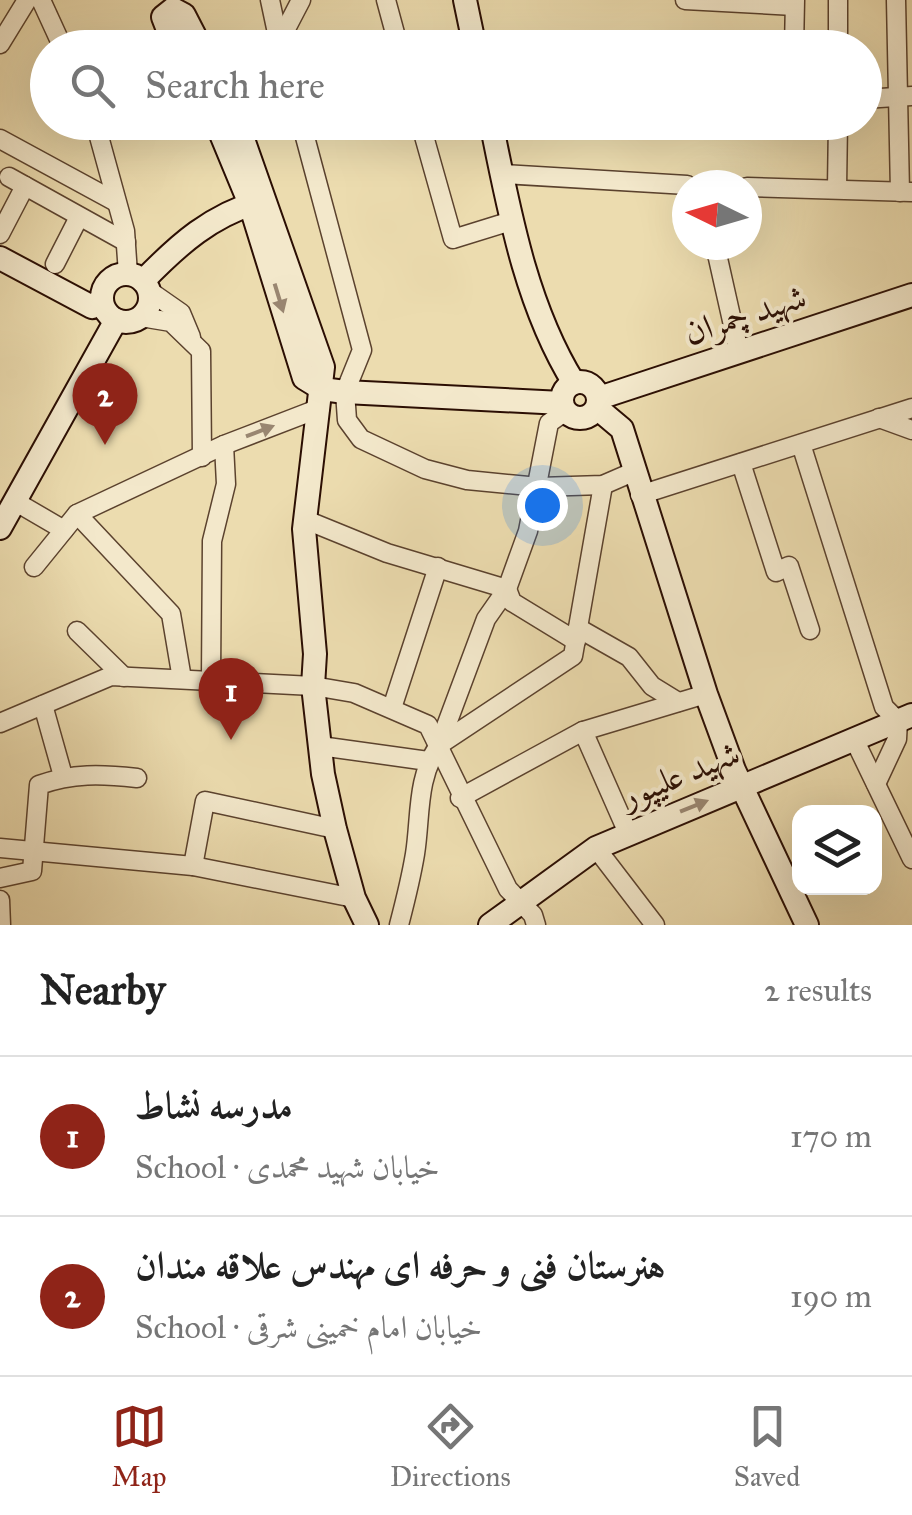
<!DOCTYPE html>
<meta charset="utf-8">
<style>
body{margin:0;font-family:"IM FELL Great Primer",Amiri,serif;background:#f6f6f6;color:#222}
.controls{position:absolute;right:30px;bottom:30px;display:grid;overflow:hidden;border-radius:20px;box-shadow:0 10px 40px #0002}
.controls button{width:90px;height:90px;display:grid;place-items:center;padding:0;border:0;border-bottom:2px solid #e0e0e0;background:#fff;color:#222;font:50px sans-serif}
.compass{position:absolute;left:672px;top:170px;width:90px;height:90px;border-radius:50%;background:#fff;box-shadow:0 10px 40px #0002;rotate:275deg}
.you{position:absolute;left:542px;top:505px;width:35px;height:35px;margin:-25px;border:8px solid #fff;border-radius:50%;background:#1a73e8;box-shadow:0 0 0 15px #1a73e833}
.badge{display:grid;place-items:center;width:65px;height:65px;border-radius:50%;background:#8f2418;color:#fff;font-size:32px;font-weight:700}
.pin{position:absolute;translate:-50% -82px;filter:drop-shadow(0 2px 5px #0008)}
.pin::after{content:'';position:absolute;top:52px;width:35px;height:30px;background:inherit;clip-path:polygon(0 0,100% 0,50% 100%)}
.list{margin:0;padding:0;list-style:none}
h2{display:flex;justify-content:space-between;align-items:center;height:130px;margin:0;padding:0 40px;font-size:42px}
h2 small{font-size:32px;font-weight:400;color:#767676}
.list li{display:grid;grid-template-columns:65px 1fr auto;gap:30px;align-items:center;box-sizing:border-box;height:160px;padding:0 40px;border-top:2px solid #e0e0e0}
.list b{display:block;font-size:38px;white-space:nowrap}
.list p{margin:0;font-size:32px;white-space:nowrap;color:#767676}
.list em{font-size:32px;font-style:normal;color:#767676}
.icon{flex:none;width:55px;height:55px;fill:none;stroke:currentColor;stroke-width:2;stroke-linecap:round;stroke-linejoin:round}
.map{position:relative;flex:none;width:912px;height:925px;overflow:hidden}
.search{position:absolute;background:#fff;box-shadow:0 10px 40px #0002;left:30px;right:30px;top:30px;height:110px;display:flex;align-items:center;gap:25px;box-sizing:border-box;padding:0 35px;border-radius:55px;color:#767676;font-size:38px}
.sheet{height:450px;background:#fff}
nav{display:flex;justify-content:space-around;align-items:center;box-sizing:border-box;height:140px;border-top:2px solid #e0e0e0;background:#fff;font-size:28px;color:#767676}
nav a{display:grid;justify-items:center;gap:5px}
nav .on{color:#8f2418}
.map>svg:first-child{display:block}
.lines{fill:none;stroke-linecap:round;stroke-linejoin:round}
.street-casing{stroke:#5b422e;stroke-width:21}
.secondary-casing{stroke:#2b0e03;stroke-width:26}
.street{stroke:#f3e8cb;stroke-width:18}
.secondary{stroke:#f3e8cb;stroke-width:22}
.oneway{fill:#998671}
.labels{text-anchor:middle;stroke-width:8;stroke-linejoin:round;paint-order:stroke}
.street-label{font-size:35px;fill:#2b0e03;stroke:#f3e8cb}
</style>
<div class="map">
<svg width="912" height="925" viewBox="0 0 912 925">
<rect width="100%" height="100%" fill="#ecdcaf"/>
<filter id="stains"><feTurbulence type="fractalNoise" baseFrequency=".002" numOctaves="4"/><feColorMatrix values="0 0 0 0 .2 0 0 0 0 .09 0 0 0 0 .02 0 0 0 .5 -.17"/></filter>
<radialGradient id="worn" r=".72"><stop offset=".6" stop-color="#630" stop-opacity="0"/><stop offset="1" stop-color="#630" stop-opacity=".3"/></radialGradient>
<g class="lines">
<g class="street-casing">
<g id="street">
<polyline points="41,0 63,48"/>
<polyline points="270,0 280,47"/>
<polyline points="386,0 399,48"/>
<polyline points="685,0 794,6"/>
<polyline points="896,0 900,192"/>
<polyline points="0,44 27,0"/>
<polyline points="276,48 301,0"/>
<polyline points="794,48 795,0"/>
<polyline points="838,48 838,0"/>
<polyline points="864,99 912,96"/>
<polyline points="95,122 125,231 128,274"/>
<polyline points="301,122 362,350 345,392 347,420 361,439 425,469 467,480 539,487 603,485 633,472"/>
<polyline points="420,122 453,239 511,221"/>
<polyline points="0,139 116,202"/>
<polyline points="502,174 687,185"/>
<polyline points="9,177 126,242"/>
<polyline points="747,187 911,192"/>
<polyline points="837,188 838,122"/>
<polyline points="0,234 25,186"/>
<polyline points="715,245 739,352"/>
<polyline points="55,264 79,217"/>
<polyline points="148,290 181,313 191,337"/>
<polyline points="141,317 171,322 201,351 202,457"/>
<polyline points="879,418 912,430"/>
<polyline points="801,444 884,707 898,721 897,739 876,784"/>
<polyline points="741,463 776,572 789,566 810,630"/>
<polyline points="640,495 912,408"/>
<polyline points="16,502 64,530"/>
<polyline points="77,514 171,614 182,679"/>
<polyline points="306,520 387,553 507,589 512,602 576,641"/>
<polyline points="34,567 77,514 224,445 320,408"/>
<polyline points="578,628 629,657 652,686 678,702"/>
<polyline points="77,631 124,677"/>
<polyline points="211,679 212,541 226,484 224,445"/>
<polyline points="43,705 63,776"/>
<polyline points="392,708 438,567"/>
<polyline points="0,723 111,676 313,686 354,693 428,725 508,889 533,915 536,925"/>
<polyline points="583,731 628,833"/>
<polyline points="855,741 912,859"/>
<polyline points="439,745 486,619 507,589 528,531 549,423 566,411"/>
<polyline points="320,746 428,761"/>
<polyline points="460,798 583,731 706,694"/>
<polyline points="0,848 193,866 354,898"/>
<polyline points="596,848 655,925"/>
<polyline points="193,866 205,801 335,829"/>
<path d="M0,878L32,871L39,785C73,773 101,774 137,778"/>
<polyline points="0,900 1,925"/>
<path d="M399,925C405,902 411,878 415,854C421,816 416,779 439,745L573,656L603,485"/>
</g>
</g>
<g class="secondary-casing">
<g id="secondary">
<polyline points="465,0 475,48"/>
<polyline points="175,48 163,17 173,9 184,15 201,48"/>
<polyline points="216,122 250,204 304,378 322,389 345,392 562,403"/>
<polyline points="237,122 323,367 304,529 315,654 313,686 323,774 335,829 354,898 367,925"/>
<path d="M491,122C509,211 526,306 574,383"/>
<polyline points="0,258 92,307 102,299"/>
<circle cx="126" cy="298" r="24"/>
<path d="M143,281C178,245 212,214 262,201"/>
<circle cx="580" cy="400" r="18"/>
<polyline points="599,398 912,295"/>
<polyline points="597,408 622,429 706,694 734,770 807,925"/>
<polyline points="0,528 116,320"/>
<polyline points="490,925 596,848 912,715"/>
</g>
</g>
<use href="#street" class="street"/>
<use href="#secondary" class="secondary"/>
</g>
<defs><path id="oneway-solid" d="M-6-.8H1V-3.2L6.5 0L1 3.2V.8H-6Z" transform="scale(2.5)"/></defs>
<g class="oneway">
<use href="#oneway-solid" transform="translate(279 298) rotate(73)"/>
<use href="#oneway-solid" transform="translate(260 431) rotate(-21)"/>
<use href="#oneway-solid" transform="translate(694 806) rotate(-22)"/>
</g>
<g class="labels">
<g class="street-label">
<text transform="translate(745 314) rotate(-18)" y="12">شهید چمران</text>
<text transform="translate(680 774) rotate(-22)" y="12">شهید علیپور</text>
</g>
</g>
<rect width="100%" height="100%" filter="url(#stains)"/>
<rect width="100%" height="100%" fill="url(#worn)"/>
</svg>
<div class="controls">
<button><svg class="icon" aria-label="layers" viewBox="0 0 24 24"><path d="M12 4l9 5-9 5-9-5zM3 14l9 5 9-5"/></svg></button>
</div>
<svg class="compass" viewBox="-18 -18 36 36"><path d="M0-13l5 13h-10z" fill="#e53935"/><path d="M0 13l5-13h-10z" fill="#767676"/></svg>
<div class="you"></div>
<div class="pin badge" style="left:231px;top:740px">1</div>
<div class="pin badge" style="left:105px;top:445px">2</div>
<div class="search"><svg class="icon" aria-label="search" viewBox="0 0 24 24"><circle cx="10" cy="10" r="6"/><path d="M15 15l6 6"/></svg>Search here</div>
</div>
<section class="sheet">
<h2>Nearby<small>2 results</small></h2>
<ul class="list">
<li><span class="badge">1</span><div><b>مدرسه نشاط</b><p>School · خیابان شهید محمدی</p></div><em>170 m</em></li>
<li><span class="badge">2</span><div><b>هنرستان فنی و حرفه ای مهندس علاقه مندان</b><p>School · خیابان امام خمینی شرقی</p></div><em>190 m</em></li>
</ul>
</section>
<nav>
<a class="on"><svg class="icon" aria-label="map" viewBox="0 0 24 24"><path d="M3 6l6-2 6 2 6-2v14l-6 2-6-2-6 2zM9 4v14M15 6v14"/></svg>Map</a>
<a><svg class="icon" aria-label="directions" viewBox="0 0 24 24"><path d="M12 3l9 9-9 9-9-9zM9 14v-3h6M13 9l2 2-2 2"/></svg>Directions</a>
<a><svg class="icon" aria-label="saved" viewBox="0 0 24 24"><path d="M7 4h10v16l-5-4-5 4z"/></svg>Saved</a>
</nav>
